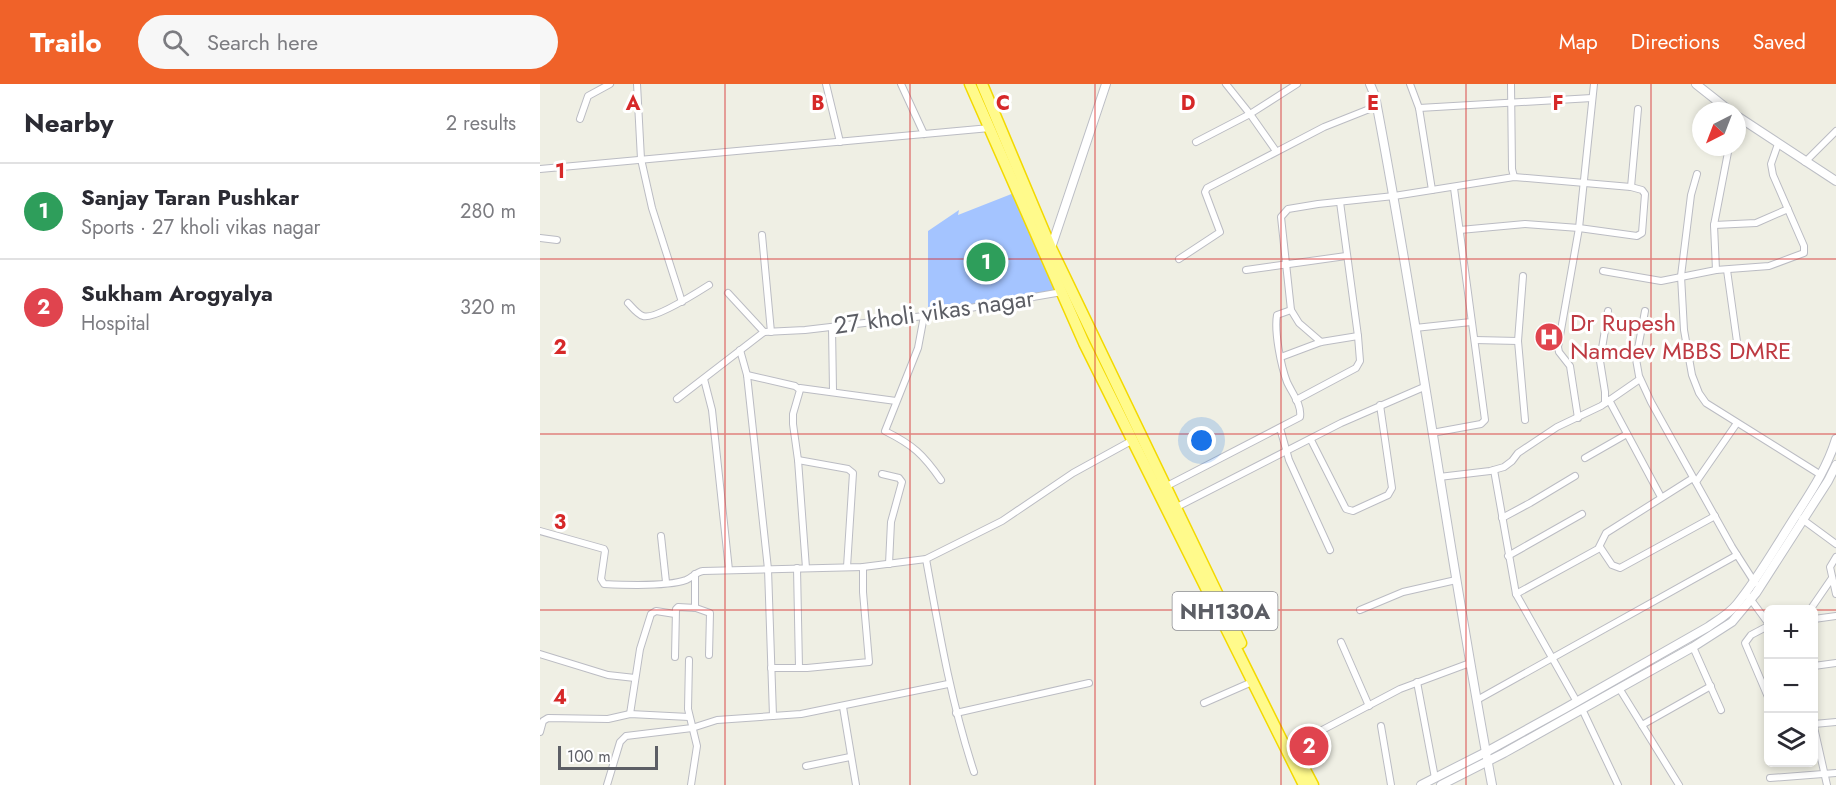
<!DOCTYPE html>
<meta charset="utf-8">
<style>
body{margin:0;font-family:Jost,sans-serif;background:#f7f7f7;color:#2b2b33}
.controls{position:absolute;right:18px;bottom:18px;display:grid;overflow:hidden;border-radius:9px;box-shadow:0 3px 9px #0003}
.controls button{width:54px;height:54px;display:grid;place-items:center;padding:0;border:0;border-bottom:2px solid #e1e1e2;background:#fff;color:#2b2b33;font:30px sans-serif}
.compass{position:absolute;left:1152px;top:18px;width:54px;height:54px;border-radius:50%;background:#fff;box-shadow:0 3px 9px #0003;rotate:222deg}
.scale{position:absolute;left:18px;bottom:15px;width:100px;box-sizing:border-box;padding-left:6px;border:3px solid #5c5e65;border-top:0;font-size:16px;line-height:21px;white-space:nowrap;color:#5c5e65;-webkit-text-stroke:4px #fff;paint-order:stroke}
.you{position:absolute;left:662px;top:357px;width:21px;height:21px;margin:-15px;border:4px solid #fff;border-radius:50%;background:#1a73e8;box-shadow:0 0 0 9px #1a73e833}
.badge{display:grid;place-items:center;width:39px;height:39px;border-radius:50%;background:#f06229;color:#fff;font-size:20px;font-weight:700}
.pin{position:absolute;translate:-50% -50%;border:3px solid #fff;box-shadow:0 2px 6px #0006}
.list{margin:0;padding:0;list-style:none}
h2{display:flex;justify-content:space-between;align-items:center;height:78px;margin:0;padding:0 24px;font-size:26px}
h2 small{font-size:20px;font-weight:400;color:#7c7c81}
.list li{display:grid;grid-template-columns:39px 1fr auto;gap:18px;align-items:center;box-sizing:border-box;height:96px;padding:0 24px;border-top:2px solid #e1e1e2}
.list b{display:block;font-size:22px;white-space:nowrap}
.list p{margin:0;font-size:20px;white-space:nowrap;color:#7c7c81}
.list em{font-size:20px;font-style:normal;color:#7c7c81}
.icon{flex:none;width:33px;height:33px;fill:none;stroke:currentColor;stroke-width:2;stroke-linecap:round;stroke-linejoin:round}
.map{position:relative;flex:none;width:1296px;height:701px;overflow:hidden}
header{display:flex;align-items:center;gap:36px;box-sizing:border-box;height:84px;padding:0 30px;background:#f06229;color:#fff}
header strong{font-size:28px}
nav{display:flex;gap:33px;margin-inline-start:auto;font-size:21px}
.search{width:420px;height:54px;background:#f7f7f7;display:flex;align-items:center;gap:15px;box-sizing:border-box;padding:0 21px;border-radius:33px;color:#7c7c81;font-size:22px}
main{display:flex}
aside{flex:1;background:#fff}
.map>svg:first-child{display:block}
.water{fill:#a4c4ff}
.lines{fill:none;stroke-linecap:round;stroke-linejoin:round}
.street-casing{stroke:#bbbcc3;stroke-width:8}
.secondary-casing{stroke:#bcbec5;stroke-width:10}
.highway-casing{stroke:#f3d900;stroke-width:13}
.street{stroke:#fff;stroke-width:6}
.secondary{stroke:#fff;stroke-width:8}
.highway{stroke:#fffa8b;stroke-width:10}
.grid{fill:none;stroke:#d62828;stroke-width:1.5;stroke-opacity:0.55}
.labels{text-anchor:middle;stroke-width:6;stroke-linejoin:round;paint-order:stroke}
.shield{fill:#fff;stroke:#8d8e93;stroke-width:1.5}
.shield-label{font-size:22px;font-weight:bold;fill:#5c5e65}
.street-label{font-size:24px;fill:#5c5e65;stroke:#fff}
.health-label{font-size:24px;fill:#be3a42;stroke:#fff;text-anchor:start}
.grid-label{font-size:20px;text-anchor:middle;font-weight:bold;fill:#d62828;stroke:#fff;stroke-width:6;stroke-linejoin:round;paint-order:stroke}
</style>
<header>
<strong>Trailo</strong>
<div class="search"><svg class="icon" aria-label="search" viewBox="0 0 24 24"><circle cx="10" cy="10" r="6"/><path d="M15 15l6 6"/></svg>Search here</div>
<nav><a>Map</a><a>Directions</a><a>Saved</a></nav>
</header>
<main>
<aside>
<h2>Nearby<small>2 results</small></h2>
<ul class="list">
<li><span class="badge" style="background:#2e9e5b">1</span><div><b>Sanjay Taran Pushkar</b><p>Sports · 27 kholi vikas nagar</p></div><em>280 m</em></li>
<li><span class="badge" style="background:#e0444e">2</span><div><b>Sukham Arogyalya</b><p>Hospital</p></div><em>320 m</em></li>
</ul>
</aside>
<div class="map">
<svg width="1296" height="701" viewBox="0 0 1296 701">
<rect width="100%" height="100%" fill="#efefe4"/>
<polygon class="water" points="474,109 516,210 388,226 388,147 419,126 418,131"/>
<g class="lines">
<g class="street-casing">
<g id="street">
<polyline points="97,0 101,75 112,124 142,218"/>
<polyline points="286,0 300,58"/>
<polyline points="361,0 384,50"/>
<polyline points="686,0 710,30 736,67"/>
<polyline points="870,0 879,24 892,106"/>
<polyline points="971,0 972,85 974,93"/>
<polyline points="879,24 1052,14"/>
<polyline points="40,35 48,12 70,0"/>
<polyline points="656,58 710,30 757,0"/>
<polyline points="1265,78 1296,47"/>
<polyline points="0,85 450,44"/>
<polyline points="1157,90 1151,111 1141,192 1144,246 1152,291 1159,309 1166,319 1281,391"/>
<polyline points="1091,103 1098,25"/>
<polyline points="1174,141 1216,139 1248,125"/>
<polyline points="222,151 231,248"/>
<polyline points="0,154 17,156"/>
<polyline points="639,175 680,148 665,108 667,104 784,43 837,22"/>
<polyline points="706,186 806,172"/>
<polyline points="1176,186 1174,141 1189,63"/>
<polyline points="1187,186 1199,272"/>
<polyline points="1063,187 1121,197 1176,186 1229,182 1264,169 1264,162 1233,91 1231,80 1238,60"/>
<polyline points="983,192 978,257 985,336"/>
<polyline points="188,209 224,248"/>
<path d="M88,219C92,223 97,230 103,232C114,236 158,208 169,201"/>
<polyline points="1105,227 1096,275 1099,292 1111,318 1192,463 1215,499"/>
<path d="M384,232L378,264L345,347C373,361 383,370 401,396"/>
<polyline points="292,243 293,307"/>
<polyline points="875,244 931,238"/>
<polyline points="935,256 978,257"/>
<polyline points="781,258 759,239 751,226 741,133 748,125 778,120 854,112 974,93 1091,103 1102,106 1105,110 1102,149 1097,152 1039,144 985,140 920,146"/>
<polyline points="200,266 207,291 228,485 233,632"/>
<polyline points="741,273 781,258 818,252"/>
<polyline points="207,291 255,302 260,306 253,330 253,340 258,376 266,484"/>
<polyline points="164,295 172,326 189,486"/>
<polyline points="260,304 356,317"/>
<polyline points="137,315 224,248 265,246 384,232 522,208"/>
<polyline points="756,316 816,284 820,277 818,252 800,118"/>
<polyline points="1069,316 1121,413"/>
<polyline points="1065,319 1065,308 1060,277 1068,227"/>
<polyline points="1038,334 1030,282 1019,268 1018,263 1039,144 1054,0"/>
<polyline points="740,344 749,376 790,466"/>
<polyline points="892,349 941,340 945,336 914,104"/>
<polyline points="771,356 806,425 813,427 848,411 852,404 840,321"/>
<polyline points="1045,374 1087,350"/>
<polyline points="258,376 308,385 313,389 307,483"/>
<polyline points="954,386 976,510 1037,618"/>
<polyline points="342,390 359,394 362,398 351,438 349,480"/>
<polyline points="899,393 950,387 964,383 972,377 978,369 1017,343 1061,322 1100,295"/>
<polyline points="1156,398 1197,339"/>
<path d="M625,403L760,333C762,321 752,309 747,298C741,282 734,248 737,231L751,226"/>
<polyline points="635,424 801,339 884,303"/>
<polyline points="962,434 990,419 1035,392"/>
<polyline points="1262,435 1296,460"/>
<path d="M0,447L64,465L65,467L61,495L64,500C85,501 127,503 146,496C153,493 156,488 163,487L323,483L386,475L462,437L533,389L593,356"/>
<polyline points="121,452 126,498"/>
<polyline points="1060,463 1072,481 1080,484 1175,432"/>
<polyline points="968,472 1042,430"/>
<polyline points="1296,473 1290,483 1296,510"/>
<path d="M386,475C399,547 411,618 434,688"/>
<polyline points="257,484 259,584"/>
<polyline points="155,490 155,524"/>
<polyline points="976,510 1058,465 1066,449 1153,394"/>
<polyline points="1209,513 1228,539"/>
<polyline points="820,526 863,508 916,496"/>
<polyline points="1270,526 1292,494"/>
<polyline points="1274,535 1296,532"/>
<polyline points="1228,542 1211,551 1205,559 1228,613"/>
<polyline points="801,558 829,622"/>
<polyline points="1153,563 1181,626"/>
<polyline points="0,570 68,591 95,594"/>
<polyline points="135,573 136,525 138,523 156,524 170,529 169,571"/>
<polyline points="149,576 148,625 157,662 151,701"/>
<polyline points="1274,582 1296,579"/>
<polyline points="231,584 267,584 329,578 323,508 323,483"/>
<polyline points="877,598 895,694"/>
<polyline points="1079,604 1139,701"/>
<polyline points="937,616 1197,471"/>
<polyline points="664,619 712,598"/>
<polyline points="303,623 316,701"/>
<polyline points="1042,625 1078,701"/>
<polyline points="416,629 549,599"/>
<polyline points="90,630 100,565 111,530 116,527 135,530"/>
<polyline points="1274,640 1296,638"/>
<polyline points="1102,641 1171,602"/>
<polyline points="841,642 851,701"/>
<polyline points="1274,643 1287,701"/>
<polyline points="0,648 3,637 8,634 68,635 90,630 149,633"/>
<polyline points="752,662 860,605 930,579"/>
<polyline points="266,682 310,673"/>
<polyline points="1230,694 1296,689"/>
<polyline points="67,701 80,658 86,652 152,644 177,636 261,630 408,600"/>
</g>
</g>
<g class="secondary-casing">
<g id="secondary">
<path d="M830,0L835,12C879,241 909,472 952,701"/>
<polyline points="1156,0 1190,27"/>
<polyline points="1197,32 1296,97"/>
<polyline points="511,164 566,0"/>
<path d="M881,701L946,668L1024,625L1168,543C1178,536 1189,530 1197,520C1216,497 1232,469 1248,444C1266,415 1286,388 1296,355"/>
<polyline points="901,701 964,669 1153,563 1192,538 1216,509 1288,397 1296,381"/>
</g>
</g>
<g class="highway-casing">
<g id="highway">
<polyline points="430,0 544,259 764,701"/>
<polyline points="442,0 511,164 701,559"/>
<polyline points="762,680 773,701"/>
</g>
</g>
<use href="#street" class="street"/>
<use href="#secondary" class="secondary"/>
<use href="#highway" class="highway"/>
</g>
<path class="grid" d="M185,0V701M370,0V701M555,0V701M741,0V701M926,0V701M1111,0V701M0,175H1296M0,350H1296M0,526H1228M1274,526H1296"/>
<defs>
<g id="hospital-disc" transform="scale(1.5)"><circle r="9.5" fill="#e0444e" stroke="#fff"/><path d="M-5-5h3v3.5h4V-5h3V5h-3V1.5h-4V5h-3Z" fill="#fff"/></g>
</defs>
<g fill-rule="evenodd">
<use href="#hospital-disc" x="1009" y="253"/>
</g>
<g class="labels">
<rect class="shield" x="632.5" y="508" width="105" height="38" rx="4.5"/>
<g class="shield-label">
<text x="685" y="535">NH130A</text>
</g>
<g class="street-label">
<text transform="translate(394 228) rotate(-8)" y="8">27 kholi vikas nagar</text>
</g>
<g class="health-label">
<text x="1030" y="247">Dr Rupesh<tspan x="1030" dy="28">Namdev MBBS DMRE</tspan></text>
</g>
</g>
<g class="grid-label">
<text x="93" y="26">A</text>
<text x="278" y="26">B</text>
<text x="463" y="26">C</text>
<text x="648" y="26">D</text>
<text x="833" y="26">E</text>
<text x="1018" y="26">F</text>
<text x="20" y="94">1</text>
<text x="20" y="270">2</text>
<text x="20" y="445">3</text>
<text x="20" y="620">4</text>
</g>
</svg>
<div class="controls">
<button>+</button>
<button>−</button>
<button><svg class="icon" aria-label="layers" viewBox="0 0 24 24"><path d="M12 4l9 5-9 5-9-5zM3 14l9 5 9-5"/></svg></button>
</div>
<svg class="compass" viewBox="-18 -18 36 36"><path d="M0-13l5 13h-10z" fill="#e53935"/><path d="M0 13l5-13h-10z" fill="#7c7c81"/></svg>
<div class="scale">100 m</div>
<div class="you"></div>
<div class="pin badge" style="left:446px;top:178px;background:#2e9e5b">1</div>
<div class="pin badge" style="left:769px;top:662px;background:#e0444e">2</div>
</div>
</main>
